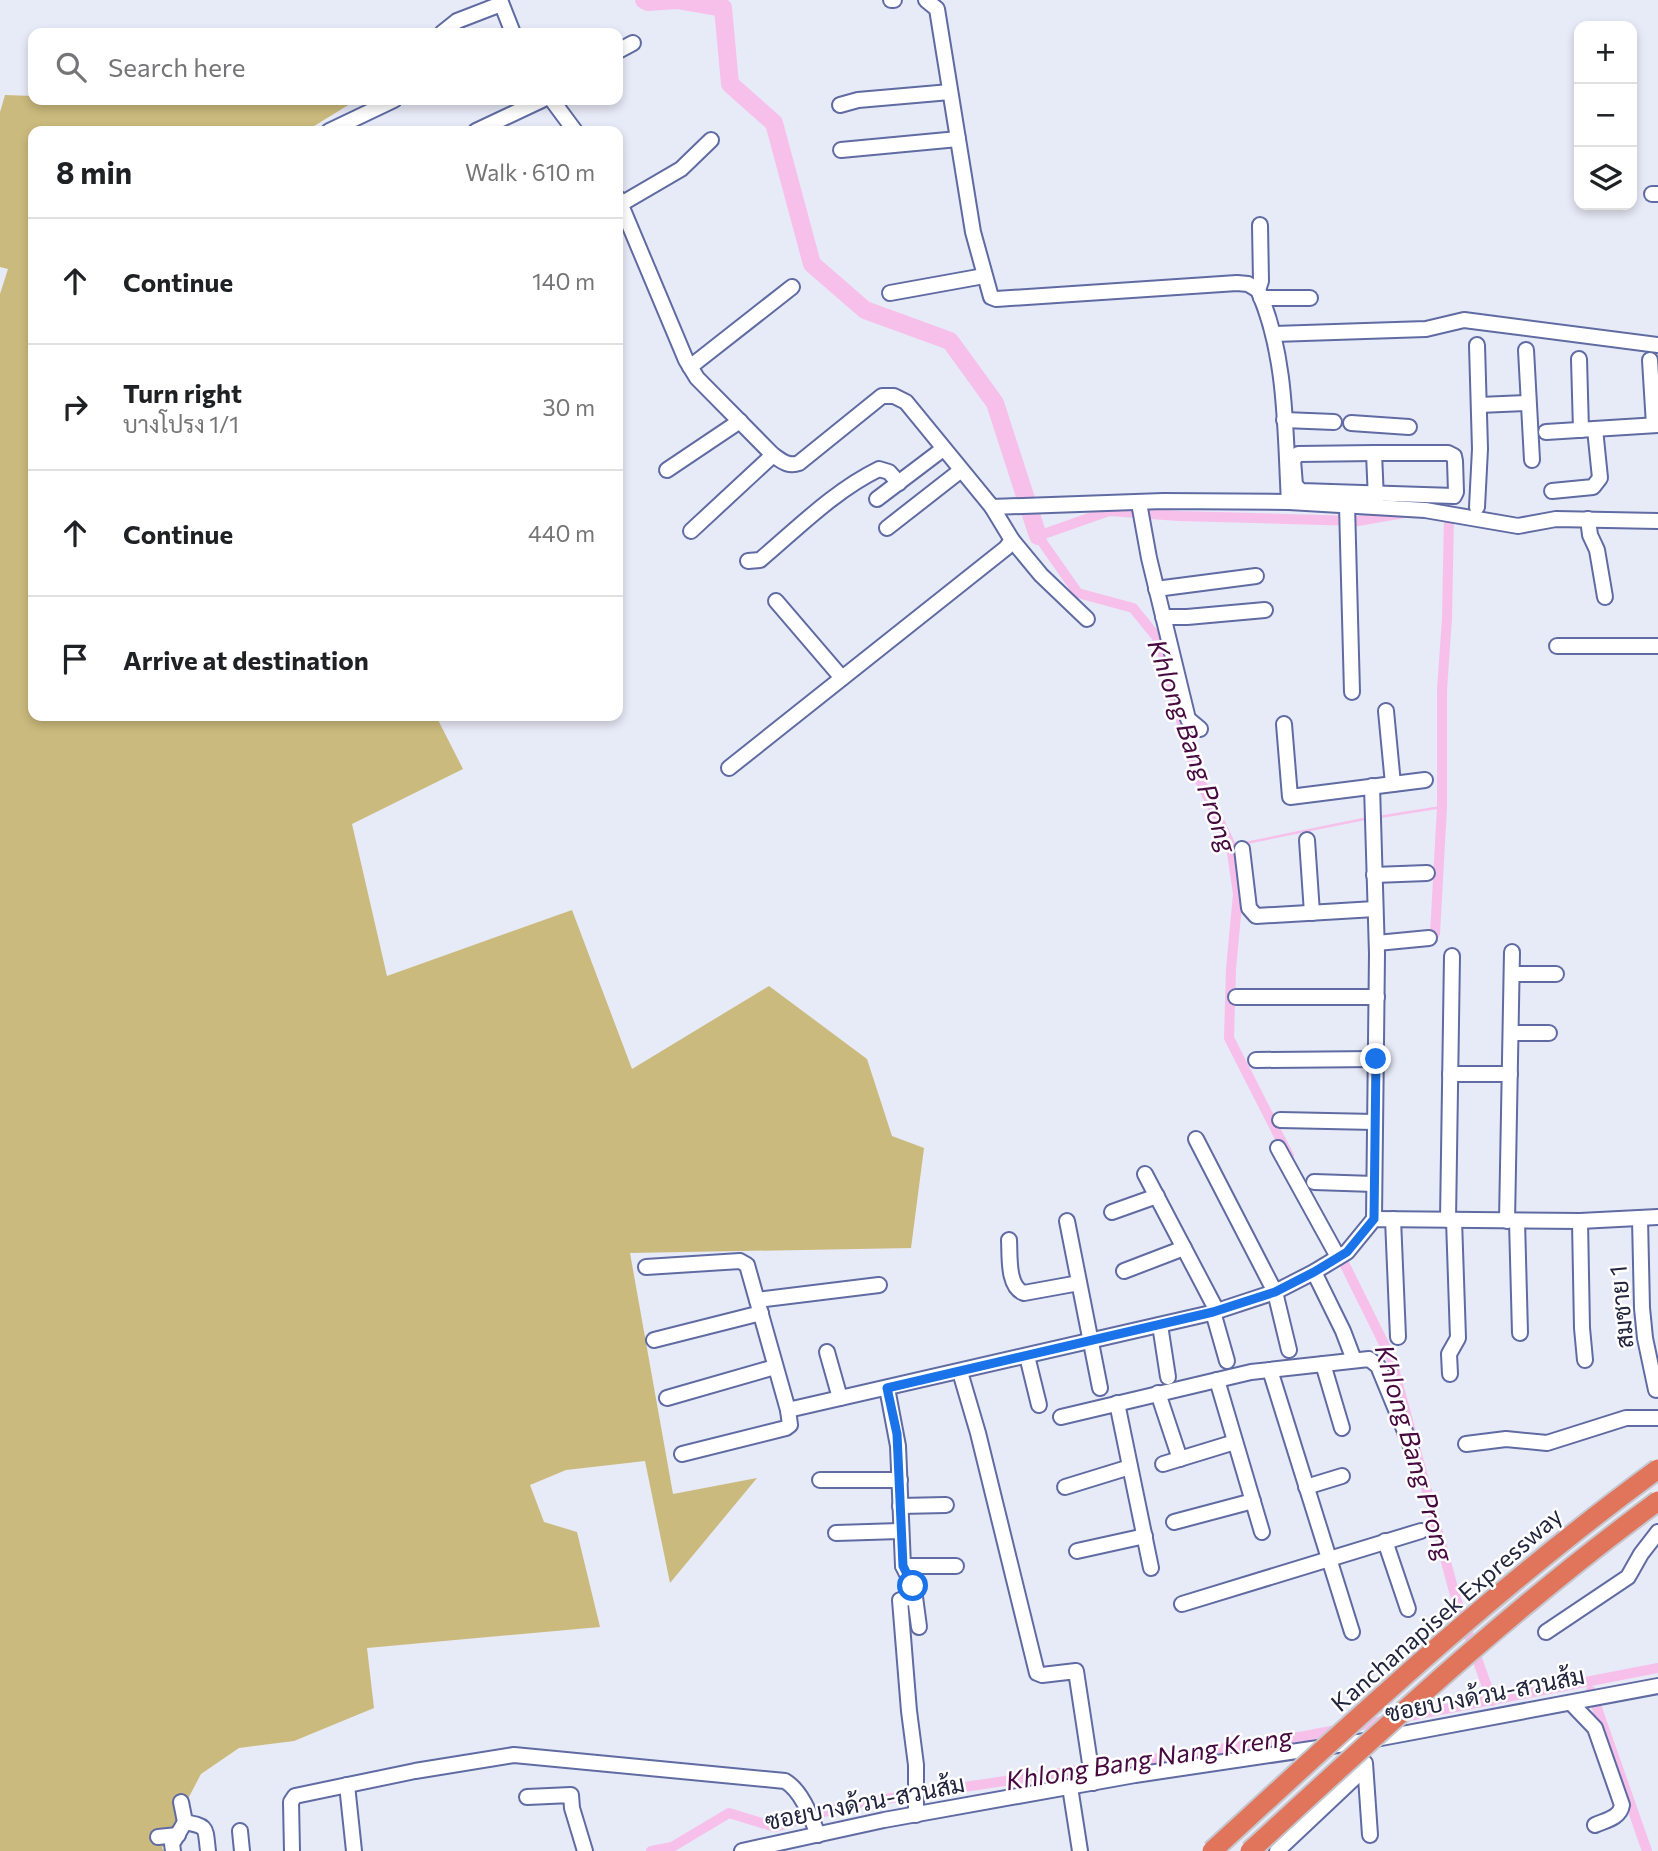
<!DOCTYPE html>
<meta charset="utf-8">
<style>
body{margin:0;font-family:Commissioner,Sarabun,sans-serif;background:#f6f6f6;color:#202124}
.controls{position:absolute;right:21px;top:21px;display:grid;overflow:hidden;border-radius:14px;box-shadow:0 4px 10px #0003}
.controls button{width:63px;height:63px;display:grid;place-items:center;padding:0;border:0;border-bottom:2px solid #e0e0e0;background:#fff;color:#202124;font:35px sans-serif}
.stop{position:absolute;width:21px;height:21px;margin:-16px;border:5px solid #1a73e8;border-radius:50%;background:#fff}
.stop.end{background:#1a73e8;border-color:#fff;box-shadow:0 2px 7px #0008}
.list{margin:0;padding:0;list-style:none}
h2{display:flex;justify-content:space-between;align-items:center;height:91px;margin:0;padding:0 28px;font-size:30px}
h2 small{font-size:23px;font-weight:400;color:#757577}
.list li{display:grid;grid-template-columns:46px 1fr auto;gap:21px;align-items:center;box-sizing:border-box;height:126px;padding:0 28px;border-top:2px solid #e0e0e0}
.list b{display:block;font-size:26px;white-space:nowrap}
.list p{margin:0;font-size:23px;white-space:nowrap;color:#757577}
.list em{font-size:23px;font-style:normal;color:#757577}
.icon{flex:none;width:38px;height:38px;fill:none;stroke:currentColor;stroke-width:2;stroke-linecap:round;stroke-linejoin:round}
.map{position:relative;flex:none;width:1658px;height:1851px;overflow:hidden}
.search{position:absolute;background:#fff;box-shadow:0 4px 10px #0003;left:28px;top:28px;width:595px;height:77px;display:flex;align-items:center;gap:18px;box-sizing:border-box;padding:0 24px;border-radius:14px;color:#757577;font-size:26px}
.panel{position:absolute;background:#fff;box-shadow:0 4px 10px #0003;left:28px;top:126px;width:595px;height:595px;border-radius:14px}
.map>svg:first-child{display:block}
.forest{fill:#cbba7d}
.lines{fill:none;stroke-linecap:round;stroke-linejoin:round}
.stream{stroke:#f6c0ea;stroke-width:2.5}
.canal{stroke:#f6c0ea;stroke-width:10}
.river{stroke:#f6c0ea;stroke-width:18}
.minor-casing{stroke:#5f6ba2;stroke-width:18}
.minor{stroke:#fff;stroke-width:14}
.highway-bridge-casing{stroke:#c5c6cd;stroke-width:23;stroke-linecap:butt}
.highway-bridge{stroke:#e0755b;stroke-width:19}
.route{stroke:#1a73e8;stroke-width:9}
.labels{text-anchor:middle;stroke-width:5;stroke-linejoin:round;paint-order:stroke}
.street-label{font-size:24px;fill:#21253d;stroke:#fff}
.water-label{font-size:26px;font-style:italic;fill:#47093f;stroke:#fff}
</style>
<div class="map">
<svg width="1658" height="1851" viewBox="0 0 1658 1851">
<rect width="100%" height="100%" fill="#e7eaf7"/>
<polygon class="forest" points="5,95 33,96 33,100 237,102 237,100 345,100 350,104 306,131 33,131 33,716 436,716 463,769 352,824 387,976 572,910 632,1069 769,986 867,1059 892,1136 924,1148 911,1248 630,1253 673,1494 757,1478 670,1583 645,1461 566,1470 530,1485 544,1522 577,1532 600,1627 367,1648 374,1708 294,1741 239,1748 201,1774 162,1848 164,1851 0,1851 0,294 8,269 0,267 0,112"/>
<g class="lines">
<g class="stream">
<polyline points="1379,817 1442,807"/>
<polyline points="1231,846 1369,818"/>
</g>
<g class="canal">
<polyline points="1435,934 1442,807 1442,690 1447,618 1449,515"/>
<polyline points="1289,1156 1229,1038 1231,969 1238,894 1231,846 1194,768 1159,640 1133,608 1078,593 1038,536 1109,511 1179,516 1358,521 1404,513"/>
<polyline points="1338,1251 1391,1358 1456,1599 1492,1701"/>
<polyline points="1591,1691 1647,1851"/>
<polyline points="651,1851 672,1847 729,1813 775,1827 851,1804 1305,1736 1658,1668"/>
</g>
<polyline class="river" points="644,0 648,2 677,0 723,8 730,84 774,123 812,264 865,310 950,341 995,403 1038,536"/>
<g class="minor-casing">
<g id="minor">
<polyline points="500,0 513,33"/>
<polyline points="891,0 894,0"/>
<path d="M926,0L937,9L973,232L991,297L996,299L1237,283L1248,284L1258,290C1287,355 1285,432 1289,502"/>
<polyline points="442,33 457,21 501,4"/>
<polyline points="618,51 633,43"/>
<polyline points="552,100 575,131"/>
<polyline points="840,105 858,100 950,92"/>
<polyline points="329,131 394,100"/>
<polyline points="476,131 542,100"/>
<polyline points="841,150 958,139"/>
<polyline points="1652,194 1658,194"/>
<path d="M618,198L686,360L697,378L773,455C782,461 788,467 799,463L882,396H894L906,402L992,507L1163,501L1289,502L1425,510L1518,526L1556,519L1658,521"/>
<polyline points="621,204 681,169 711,140"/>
<polyline points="1258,290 1261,281 1260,225"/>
<polyline points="890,293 984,276"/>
<polyline points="1261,298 1310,298"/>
<polyline points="1274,334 1426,329 1464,320 1658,345"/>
<polyline points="1526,350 1532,460"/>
<polyline points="1579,359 1581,430"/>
<polyline points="1650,360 1654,425"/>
<polyline points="690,367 792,287"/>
<polyline points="1479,405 1528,403"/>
<polyline points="1284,420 1334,422"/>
<polyline points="1351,423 1409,427"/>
<polyline points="1546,432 1658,425"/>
<polygon points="1374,453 1448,453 1454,456 1455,461 1456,492 1454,496 1301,491 1295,485 1293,460 1298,454"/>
<polyline points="1374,453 1376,500"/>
<polyline points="667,470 740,421"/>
<polyline points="1552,491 1593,487 1600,478 1595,429"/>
<polyline points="877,499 943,449"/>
<polyline points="1139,503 1149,558 1188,719 1200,729"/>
<polyline points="1347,505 1352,692"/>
<polyline points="1477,507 1480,449 1477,345"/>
<polyline points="1588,519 1590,535 1597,550 1605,597"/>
<polyline points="887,528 960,471"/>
<polyline points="691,531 773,455"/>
<polyline points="1012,540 1041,575 1087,619"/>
<path d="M748,561L760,560C798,528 834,491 879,469L889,472L899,483"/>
<polyline points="1156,589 1256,576"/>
<polyline points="776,601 842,678"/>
<polyline points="1163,617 1187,617 1265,610"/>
<polyline points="1557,646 1658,646"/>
<polyline points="1386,711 1393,784"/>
<polyline points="1284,724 1290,797 1425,780"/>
<polyline points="729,768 1006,548 1012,540 992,507"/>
<polyline points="1372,786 1377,954 1374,1219"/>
<polyline points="1307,840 1312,913"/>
<polyline points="1242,849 1249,908 1256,916 1375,909"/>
<polyline points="1374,875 1427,873"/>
<polyline points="1377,943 1429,938"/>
<polyline points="1512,974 1556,974"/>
<polyline points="1236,997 1377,997"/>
<polyline points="1511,1033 1549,1033"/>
<polyline points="1256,1060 1376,1059"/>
<polyline points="1450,1074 1510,1074"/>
<polyline points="1280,1120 1375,1122"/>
<polyline points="1196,1139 1275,1292 1289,1350"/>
<polyline points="1278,1148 1338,1257"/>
<polyline points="1145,1174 1217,1311"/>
<polyline points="1314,1182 1374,1184"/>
<polyline points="1112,1212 1157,1196"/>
<polyline points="1393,1219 1398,1337"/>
<polyline points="1640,1219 1642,1308 1645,1338 1656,1390"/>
<polyline points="1448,1220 1452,956"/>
<polyline points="1067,1221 1100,1388"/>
<polyline points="1507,1221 1512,952"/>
<polyline points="1517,1221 1520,1333"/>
<polyline points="1580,1221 1582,1328 1585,1360"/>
<path d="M1009,1240C1010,1255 1007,1287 1024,1293L1079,1283"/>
<polyline points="646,1267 740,1261 747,1265 788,1410 1211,1313 1275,1292 1314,1272 1347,1252 1374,1219 1580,1221 1658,1217"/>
<polyline points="1124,1271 1184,1248"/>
<polyline points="1314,1272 1343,1331 1354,1360"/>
<polyline points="757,1300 879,1285"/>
<polyline points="1213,1312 1227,1361"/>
<polyline points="1160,1325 1168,1377"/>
<polyline points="654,1340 761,1313"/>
<polyline points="827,1352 840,1398"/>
<polyline points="1027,1356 1039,1405"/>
<polyline points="1323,1364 1342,1428"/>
<polyline points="1270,1370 1352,1632"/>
<polyline points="960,1372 978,1433 1037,1673 1042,1675 1076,1671 1093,1783"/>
<polyline points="1450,1374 1449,1354 1458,1338 1454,1220"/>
<polyline points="1217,1380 1262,1532"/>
<polyline points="887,1388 898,1446 903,1566 913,1586 915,1597 900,1600 909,1711 916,1765 916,1815"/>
<polyline points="1158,1393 1180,1459"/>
<polyline points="667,1398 775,1367"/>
<polyline points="1117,1403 1151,1568"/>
<polyline points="1061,1417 1251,1372 1369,1359 1378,1366 1411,1446"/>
<polyline points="1466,1444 1506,1439 1547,1443 1626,1418 1658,1418"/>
<polyline points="682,1454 786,1428 790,1425 788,1410"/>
<polyline points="1163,1464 1235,1442"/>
<polyline points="820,1480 900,1480"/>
<polyline points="1065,1487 1130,1467"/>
<polyline points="1306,1487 1342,1476"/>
<polyline points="900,1506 946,1505"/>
<polyline points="1174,1522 1253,1501"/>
<polyline points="836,1533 900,1531"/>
<polyline points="1385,1541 1408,1609"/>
<polyline points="1077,1551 1145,1536"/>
<polyline points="903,1566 956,1566"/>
<polyline points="915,1597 919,1627"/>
<polyline points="1182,1604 1421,1531"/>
<polyline points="1546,1632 1628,1577 1641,1554 1658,1532"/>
<path d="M1571,1703L1595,1728L1622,1805C1620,1818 1606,1820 1595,1825"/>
<polyline points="1365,1763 1370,1835"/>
<polyline points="347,1785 354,1851"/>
<polyline points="1070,1787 1080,1851"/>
<polyline points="527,1797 571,1795 572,1808 585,1851"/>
<path d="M181,1802L185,1822C208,1827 205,1826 208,1851"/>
<polyline points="240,1831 242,1851"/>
<polyline points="158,1837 178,1835"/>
<polyline points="173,1851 172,1844 185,1822"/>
<path d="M292,1851L291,1802L295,1796L415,1771L514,1755L785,1781C802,1791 811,1817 818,1835"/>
<polyline points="742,1851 884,1820 1135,1775 1365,1741 1658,1686"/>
<polyline points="1277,1851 1365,1768"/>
</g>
</g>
<use href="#minor" class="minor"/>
<g class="highway-bridge-casing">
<g id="highway-bridge">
<path d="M1212,1851C1356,1719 1499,1585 1658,1469"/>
<path d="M1250,1851C1382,1730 1513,1607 1658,1501"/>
</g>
</g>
<use href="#highway-bridge" class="highway-bridge"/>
</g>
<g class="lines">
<polyline class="route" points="913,1586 903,1566 897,1434 887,1388 1213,1312 1275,1292 1314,1272 1347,1252 1374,1219 1376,1059"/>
</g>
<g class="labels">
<g class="street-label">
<text transform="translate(1622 1307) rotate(-95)" y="8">สมชาย 1</text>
<text transform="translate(1447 1610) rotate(-41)" y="8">Kanchanapisek Expressway</text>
<text transform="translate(1485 1695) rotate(-11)" y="8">ซอยบางด้วน-สวนส้ม</text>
<text transform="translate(865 1803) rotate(-11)" y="8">ซอยบางด้วน-สวนส้ม</text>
</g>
<g class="water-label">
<text transform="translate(1192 746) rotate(71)" y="9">Khlong Bang Prong</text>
<text transform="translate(1414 1453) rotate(74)" y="9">Khlong Bang Prong</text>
<text transform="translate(1149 1759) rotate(-9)" y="9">Khlong Bang Nang Kreng</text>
</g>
</g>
</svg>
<div class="controls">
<button>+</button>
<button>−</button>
<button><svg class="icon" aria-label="layers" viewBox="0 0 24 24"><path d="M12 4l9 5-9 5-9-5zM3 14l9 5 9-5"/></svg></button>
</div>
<div class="stop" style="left:913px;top:1586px"></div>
<div class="stop end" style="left:1376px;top:1059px"></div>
<div class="search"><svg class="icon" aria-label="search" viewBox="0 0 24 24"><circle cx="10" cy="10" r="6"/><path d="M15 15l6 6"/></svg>Search here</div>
<section class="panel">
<h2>8 min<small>Walk · 610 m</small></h2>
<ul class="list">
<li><svg class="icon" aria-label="ahead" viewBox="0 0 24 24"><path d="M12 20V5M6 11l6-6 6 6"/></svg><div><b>Continue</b></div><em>140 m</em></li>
<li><svg class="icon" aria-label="right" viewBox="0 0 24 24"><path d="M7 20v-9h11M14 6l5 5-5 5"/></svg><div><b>Turn right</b><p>บางโปรง 1/1</p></div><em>30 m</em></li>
<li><svg class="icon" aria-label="ahead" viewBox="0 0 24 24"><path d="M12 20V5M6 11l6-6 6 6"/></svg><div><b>Continue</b></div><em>440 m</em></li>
<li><svg class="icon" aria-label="arrive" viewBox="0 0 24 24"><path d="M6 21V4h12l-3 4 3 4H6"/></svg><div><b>Arrive at destination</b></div></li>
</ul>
</section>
</div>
